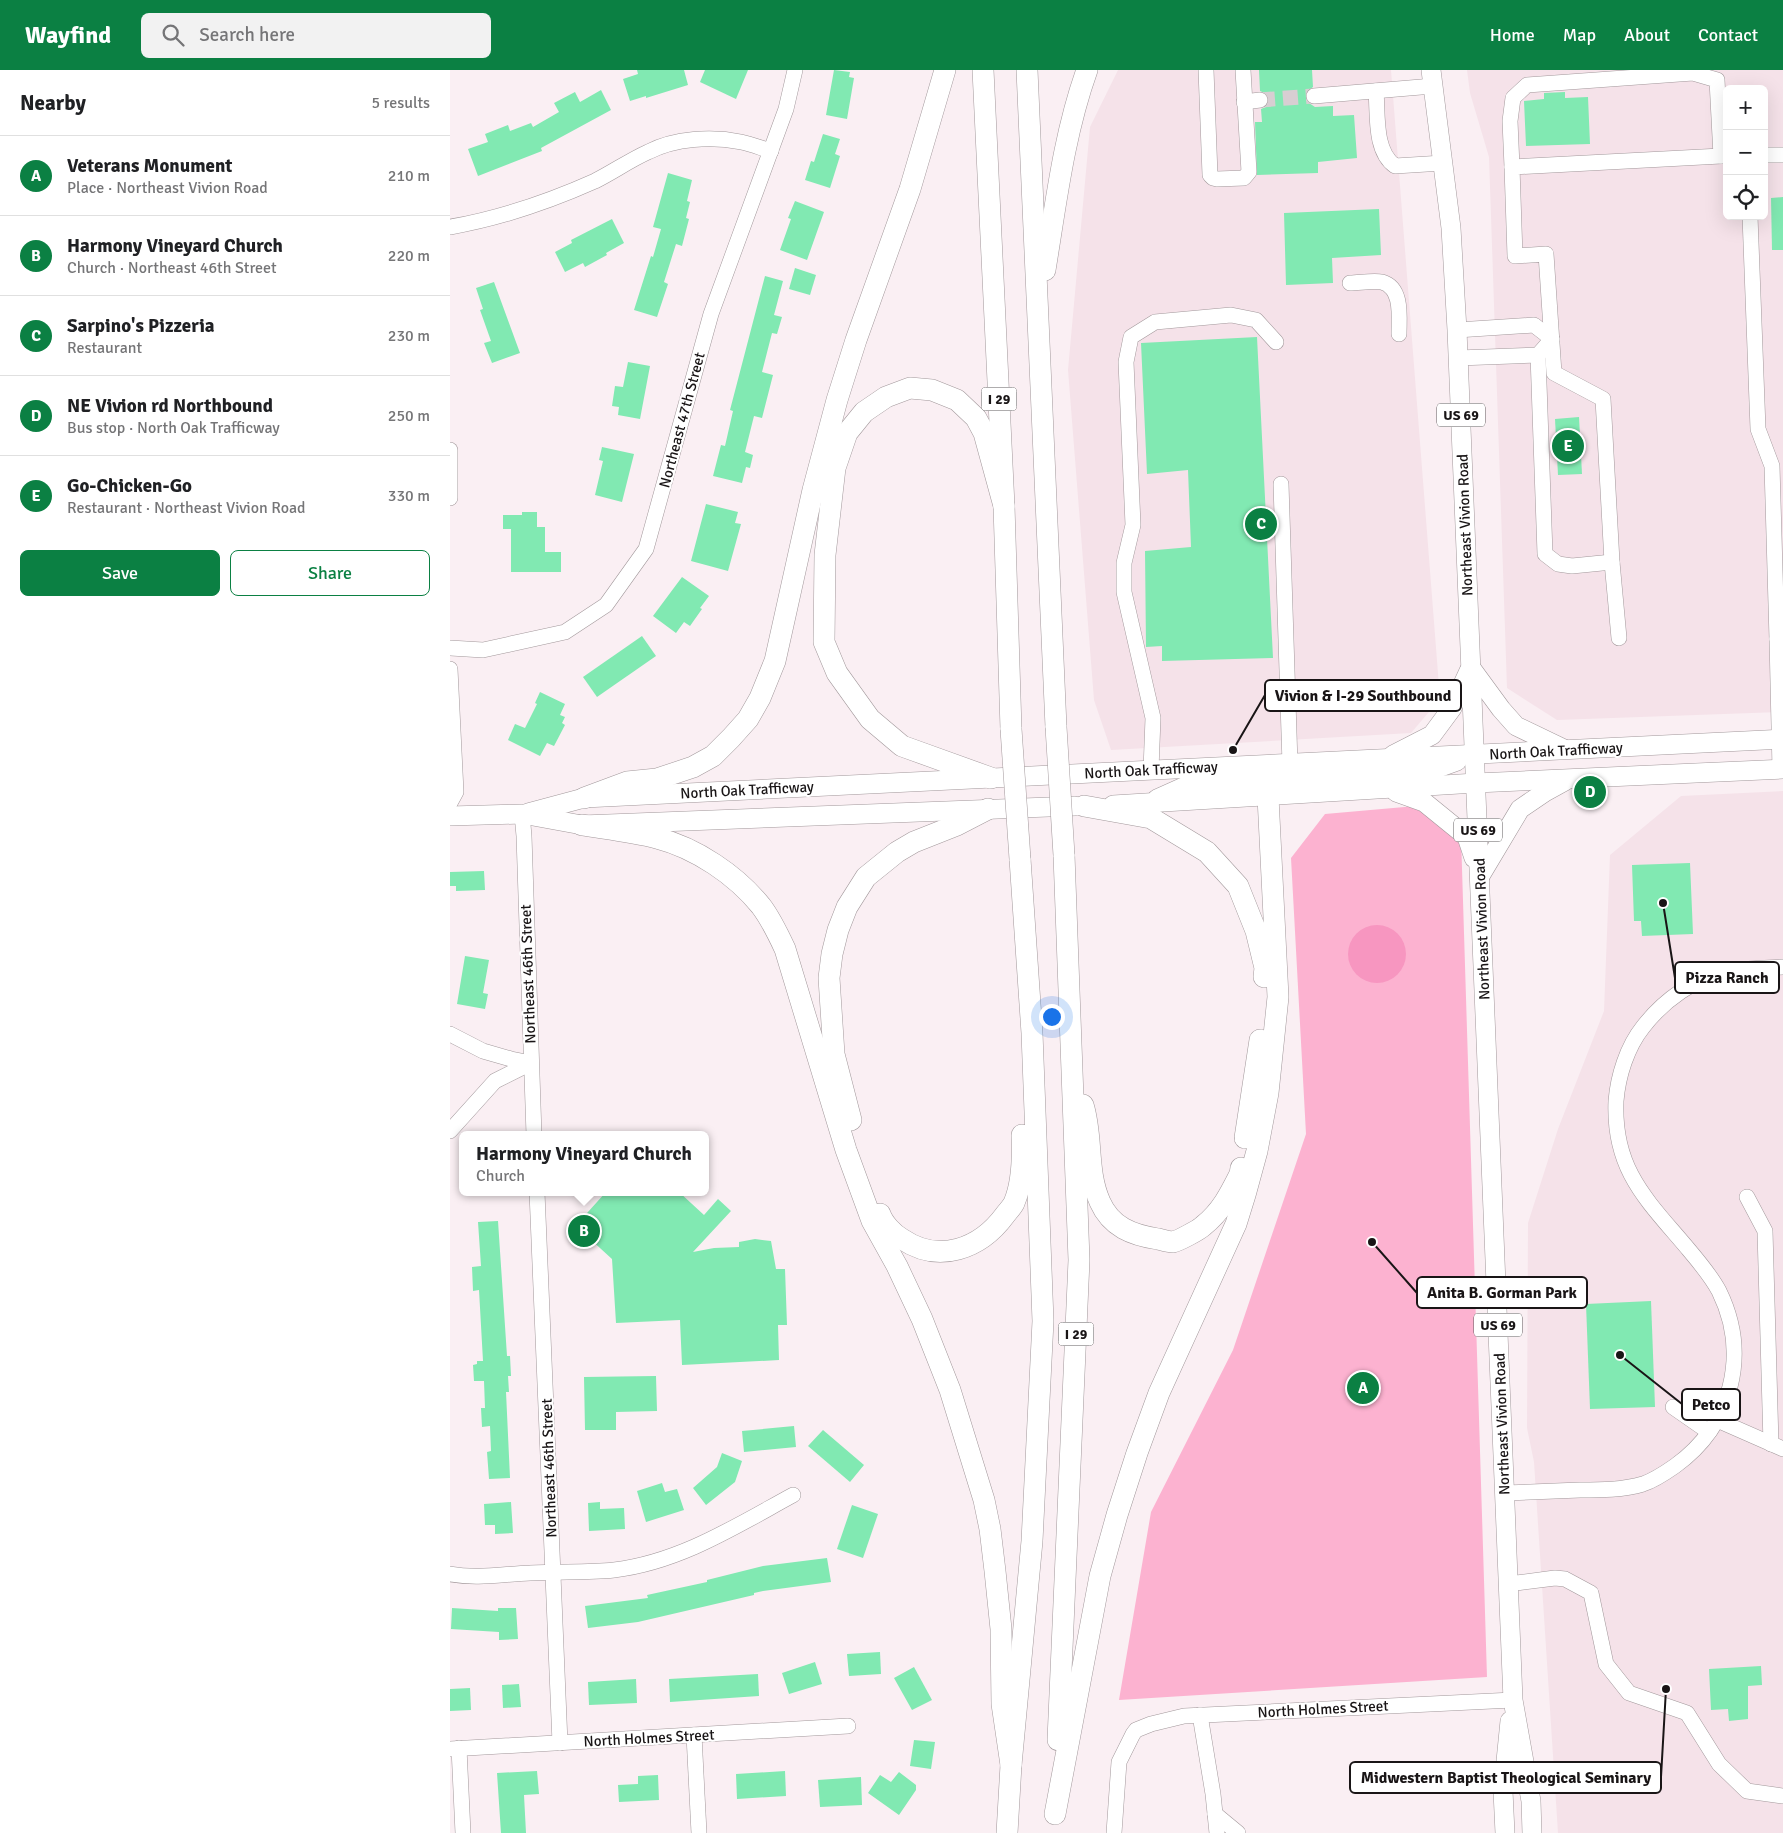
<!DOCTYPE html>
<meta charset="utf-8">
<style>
body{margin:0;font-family:Signika,sans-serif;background:#f2f2f2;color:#202124}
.controls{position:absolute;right:15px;top:15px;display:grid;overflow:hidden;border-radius:8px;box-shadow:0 5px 20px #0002}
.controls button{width:45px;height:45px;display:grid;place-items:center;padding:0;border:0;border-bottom:1px solid #e0e0e0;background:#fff;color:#202124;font:25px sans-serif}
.you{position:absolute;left:601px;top:946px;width:18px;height:18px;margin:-12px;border:4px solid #fff;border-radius:50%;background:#1a73e8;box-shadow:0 0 0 8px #1a73e833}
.badge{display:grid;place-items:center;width:32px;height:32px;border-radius:50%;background:#0b8043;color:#fff;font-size:16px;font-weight:700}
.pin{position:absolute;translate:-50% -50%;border:2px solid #fff;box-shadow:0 1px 5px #0006}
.popup{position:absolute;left:9px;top:1061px;width:250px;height:65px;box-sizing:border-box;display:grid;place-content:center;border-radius:8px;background:#fff;filter:drop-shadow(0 1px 4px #0005);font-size:16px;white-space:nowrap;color:#757577}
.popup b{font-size:19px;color:#202124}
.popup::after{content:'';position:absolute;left:50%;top:100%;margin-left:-10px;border:10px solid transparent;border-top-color:#fff}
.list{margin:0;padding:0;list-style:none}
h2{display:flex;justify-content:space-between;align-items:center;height:65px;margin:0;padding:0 20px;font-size:21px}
h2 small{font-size:16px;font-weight:400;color:#757577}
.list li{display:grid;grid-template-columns:32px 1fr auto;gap:15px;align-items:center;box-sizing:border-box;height:80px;padding:0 20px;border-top:1px solid #e0e0e0}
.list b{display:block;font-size:19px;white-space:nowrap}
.list p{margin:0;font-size:16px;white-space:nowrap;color:#757577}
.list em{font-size:16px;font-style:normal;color:#757577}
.actions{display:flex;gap:10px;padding:15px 20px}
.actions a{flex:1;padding:11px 0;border:1px solid #0b8043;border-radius:8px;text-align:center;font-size:18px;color:#0b8043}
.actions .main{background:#0b8043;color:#fff}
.icon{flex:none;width:28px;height:28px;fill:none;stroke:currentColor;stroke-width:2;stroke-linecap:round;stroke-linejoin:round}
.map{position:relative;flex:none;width:1333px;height:1763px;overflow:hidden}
header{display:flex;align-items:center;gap:30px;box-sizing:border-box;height:70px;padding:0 25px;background:#0b8043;color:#fff}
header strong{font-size:24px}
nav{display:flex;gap:28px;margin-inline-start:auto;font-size:18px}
.search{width:350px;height:45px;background:#f2f2f2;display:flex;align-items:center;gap:12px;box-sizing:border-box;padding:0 18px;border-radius:8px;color:#757577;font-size:19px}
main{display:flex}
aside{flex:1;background:#fff}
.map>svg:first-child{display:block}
.built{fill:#f5e2e9;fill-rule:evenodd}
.green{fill:#fcb2d0}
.water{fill:#f796c0}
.building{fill:#81e9b2}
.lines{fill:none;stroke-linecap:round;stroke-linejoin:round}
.minor-tunnel{stroke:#d8ced2;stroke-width:15;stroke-dasharray:15 8;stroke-linecap:butt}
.minor-casing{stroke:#a2989b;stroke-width:16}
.major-casing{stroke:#a2989b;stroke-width:20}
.highway-casing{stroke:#a2989b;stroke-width:22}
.minor{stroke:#fff;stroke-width:15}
.major{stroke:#fff;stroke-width:19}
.highway{stroke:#fff;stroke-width:21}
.highway-bridge-casing{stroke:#a2989b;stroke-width:22;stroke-linecap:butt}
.highway-bridge{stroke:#fff;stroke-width:21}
.labels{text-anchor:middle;stroke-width:4;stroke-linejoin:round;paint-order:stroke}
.shield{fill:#fff;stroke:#5e5b5c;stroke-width:1}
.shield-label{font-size:14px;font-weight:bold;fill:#191516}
.street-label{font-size:15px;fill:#191516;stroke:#fff}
.leader{fill:none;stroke:#191516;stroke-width:2}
.callout-dot{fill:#191516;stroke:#fff;stroke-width:2}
.callout{fill:#fff;stroke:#191516;stroke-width:2}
.callout-label{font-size:16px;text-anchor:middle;font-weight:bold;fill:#191516}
</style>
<header>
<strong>Wayfind</strong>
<div class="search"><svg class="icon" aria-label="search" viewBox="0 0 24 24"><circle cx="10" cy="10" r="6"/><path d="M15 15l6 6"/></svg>Search here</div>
<nav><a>Home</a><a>Map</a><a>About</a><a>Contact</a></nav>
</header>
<main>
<aside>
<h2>Nearby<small>5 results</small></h2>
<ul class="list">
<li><span class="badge">A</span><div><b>Veterans Monument</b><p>Place · Northeast Vivion Road</p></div><em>210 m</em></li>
<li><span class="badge">B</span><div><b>Harmony Vineyard Church</b><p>Church · Northeast 46th Street</p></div><em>220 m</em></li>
<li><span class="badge">C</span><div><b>Sarpino's Pizzeria</b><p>Restaurant</p></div><em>230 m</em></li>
<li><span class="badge">D</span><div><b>NE Vivion rd Northbound</b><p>Bus stop · North Oak Trafficway</p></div><em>250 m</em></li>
<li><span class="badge">E</span><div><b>Go-Chicken-Go</b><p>Restaurant · Northeast Vivion Road</p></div><em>330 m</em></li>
</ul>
<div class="actions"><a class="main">Save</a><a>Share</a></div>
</aside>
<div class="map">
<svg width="1333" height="1763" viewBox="0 0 1333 1763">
<rect width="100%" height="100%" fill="#faeff3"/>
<g class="built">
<polygon points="668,0 941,0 990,629 961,663 661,680 644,630 618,300 640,57"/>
<path d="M1017,0H1333V642L1107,650L1057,618L1039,87L1020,23ZM1277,19H1314V146H1277Z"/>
<polygon points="1333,721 1333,1763 1108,1763 1084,1392 1077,1358 1078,1153 1108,1059 1154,941 1160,785 1231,726"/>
</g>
<polygon class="green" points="966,736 1011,766 1037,1607 669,1630 701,1442 783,1280 856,1064 841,788 875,744"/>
<circle class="water" cx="927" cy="884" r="29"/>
<g class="building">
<polygon points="187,0 234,0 238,15 196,28 196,26 180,31 173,9 188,4"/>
<polygon points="255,0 298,0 286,29 250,12"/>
<polygon points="384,0 400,2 399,7 404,8 397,49 376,45"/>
<polygon points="809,0 862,0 863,17 856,22 856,31 865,37 883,36 883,46 904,45 907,88 868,92 868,103 807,105 805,52 812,52 811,39 816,37 819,29 817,24 810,21"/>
<polygon points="151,20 161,40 91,78 92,81 28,106 18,79 38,72 35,64 58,55 60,61 81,53 83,57 109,42 104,33 125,22 130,32"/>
<polygon points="1115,22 1115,28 1138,27 1140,74 1076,76 1074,31 1094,29 1094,23"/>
<polygon points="373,64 390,69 385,84 390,86 380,118 355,110 361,91 364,92"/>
<polygon points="218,103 242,110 237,131 240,132 236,148 239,149 232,176 226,174 214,212 218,214 207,247 184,240 201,186 203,187 211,159 203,157"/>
<polygon points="1333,127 1333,180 1322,180 1321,128"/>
<polygon points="345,131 374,142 357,190 330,180 341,149 338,148"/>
<polygon points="929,139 931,185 882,188 883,213 836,215 834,143"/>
<polygon points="162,149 174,173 156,183 157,185 135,197 133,193 115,202 105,182 122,173 121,170"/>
<polygon points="345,198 366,205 360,225 339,219"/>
<polygon points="315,206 333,211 324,245 332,247 327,264 322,263 312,302 323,305 312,348 304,346 295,382 303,385 300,398 296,397 292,413 263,406 271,375 275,376 283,341 280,340"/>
<polygon points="44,212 70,283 42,293 34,273 41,271 30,240 33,239 26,218"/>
<polygon points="807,267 823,588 712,591 712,576 696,577 695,481 741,477 738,400 697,404 691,273"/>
<polygon points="178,292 200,296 190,349 168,345 169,337 162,336 165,316 173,317"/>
<polygon points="1129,347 1132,404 1108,405 1105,349"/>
<polygon points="152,377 184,384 172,432 145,425 153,391 149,390"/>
<polygon points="256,434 288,442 285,453 291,454 278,501 241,491"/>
<polygon points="72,442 87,442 87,457 95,457 95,482 111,482 111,502 61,502 61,459 53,459 53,445 72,445"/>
<polygon points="232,507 259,526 250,538 252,539 240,556 234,552 226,563 203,546"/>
<polygon points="192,566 206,586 147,627 133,607"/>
<polygon points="90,622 115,634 110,645 115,647 112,653 115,655 104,676 97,673 90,686 58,670 65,654 75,658 87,634 85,633"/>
<polygon points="1240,793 1243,864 1192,866 1191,851 1184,851 1182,795"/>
<polygon points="34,801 35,820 6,821 6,816 0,816 0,802"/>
<polygon points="15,886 39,890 33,923 38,924 35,939 7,934"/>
<polygon points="156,1122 229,1122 254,1145 268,1129 281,1141 243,1182 264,1178 289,1177 289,1172 305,1169 321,1171 326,1199 335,1199 337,1255 328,1255 329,1290 232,1295 230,1250 166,1253 162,1189 139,1168 132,1175 119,1163"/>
<polygon points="48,1151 57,1286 60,1286 61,1306 58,1306 59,1322 56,1322 60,1408 39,1409 37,1382 41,1381 40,1356 32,1357 31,1338 35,1338 34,1311 24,1311 23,1295 27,1294 27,1291 33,1291 29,1220 23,1221 22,1197 31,1196 28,1152"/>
<polygon points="1201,1231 1205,1337 1140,1339 1136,1234"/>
<polygon points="206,1306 207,1341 166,1342 166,1360 135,1360 134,1307"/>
<polygon points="344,1356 346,1377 294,1382 292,1361"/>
<polygon points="373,1360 414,1395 400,1412 358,1376"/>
<polygon points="272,1383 292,1391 285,1412 256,1435 243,1418 267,1397"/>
<polygon points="212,1413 215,1422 227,1419 234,1440 196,1452 187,1421"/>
<polygon points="61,1432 63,1463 45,1464 45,1455 35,1455 34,1434"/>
<polygon points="150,1432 150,1439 174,1438 175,1459 139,1461 138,1433"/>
<polygon points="402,1435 428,1444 413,1488 387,1479"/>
<polygon points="377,1488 381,1512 313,1521 304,1523 304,1525 188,1552 138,1558 135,1536 198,1528 197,1525 257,1512 257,1510 313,1496"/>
<polygon points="2,1538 48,1541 48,1538 66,1538 68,1569 49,1570 49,1562 1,1559"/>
<polygon points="430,1582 431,1604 399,1606 397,1584"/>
<polygon points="365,1592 372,1614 339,1624 332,1603"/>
<polygon points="1311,1596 1312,1615 1298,1616 1298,1649 1279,1651 1278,1639 1261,1640 1259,1599"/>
<polygon points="464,1597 482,1630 462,1640 444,1608"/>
<polygon points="308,1604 309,1626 220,1632 219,1609"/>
<polygon points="186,1609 187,1633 139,1635 138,1612"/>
<polygon points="69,1614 71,1637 53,1638 52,1615"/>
<polygon points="20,1618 21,1640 0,1641 0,1619"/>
<polygon points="464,1670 485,1672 481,1699 460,1696"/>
<polygon points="87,1701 89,1724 74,1725 76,1763 51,1763 47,1703"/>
<polygon points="335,1701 336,1726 287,1729 286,1704"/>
<polygon points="449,1702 466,1715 466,1720 449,1745 418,1723 430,1705 441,1712"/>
<polygon points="208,1705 209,1730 169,1732 168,1715 188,1714 188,1706"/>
<polygon points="411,1707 412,1735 370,1737 368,1710"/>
</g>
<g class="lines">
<polyline class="minor-tunnel" points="810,30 864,26"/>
<g class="minor-casing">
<g id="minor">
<polyline points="756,0 760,105 763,108 767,109 794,108 799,102 793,0"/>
<path d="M926,21C928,45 924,81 945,96L993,93"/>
<polyline points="864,26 983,16"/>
<polyline points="794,32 810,30"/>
<polyline points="1314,85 1333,85"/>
<polyline points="1062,97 1060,51 1063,28 1077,15 1243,3 1267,10 1271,86 1277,86"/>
<polyline points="1300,146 1308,359 1322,396 1327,569"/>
<path d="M0,157C51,148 98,132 145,111C163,102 180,90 198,82C225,68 262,66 291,72C301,74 311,78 321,81"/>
<path d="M900,213C909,213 923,210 932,212C953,218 949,247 949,264"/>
<polyline points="1007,260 1084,255 1102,269 1088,285 1008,288"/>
<polyline points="1088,285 1095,484 1108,494 1122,496 1162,492"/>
<polyline points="0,380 0,428"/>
<polyline points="831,414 840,694"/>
<polyline points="1169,568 1162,492 1153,329 1104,303 1096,184 1065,186 1062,97 1271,86"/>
<polyline points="0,578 33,580 115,562 156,535 196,479 261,244 336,39 345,0"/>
<polyline points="0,599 6,722 0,733"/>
<polyline points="1330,699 1327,569 1333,569"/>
<polyline points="701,700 703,648 674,522 674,493 683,455 676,292 681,267 705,252 781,245 806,250 826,272"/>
<polyline points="72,744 74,766 84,1065"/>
<polyline points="0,964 33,981 61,989 81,993"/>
<polyline points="0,1061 45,1011 81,993"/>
<polyline points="87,1122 110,1673"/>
<polyline points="1297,1127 1315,1161 1321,1374"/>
<polyline points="1223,1337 1259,1362"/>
<polyline points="1267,1350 1333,1379"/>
<path d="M1055,1423C1080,1422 1105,1421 1130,1420C1151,1420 1173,1420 1193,1414C1205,1410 1215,1403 1225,1396C1282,1355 1300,1284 1269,1221C1261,1206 1250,1193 1239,1180C1198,1131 1163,1101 1166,1031C1168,1006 1177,977 1193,957C1214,930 1244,908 1279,901C1296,898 1315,898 1333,897"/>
<path d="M0,1504C27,1509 53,1504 80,1503C108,1501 136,1503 164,1500C230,1492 286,1456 343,1425"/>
<polyline points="1058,1514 1105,1508 1115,1509 1141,1523 1156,1594 1179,1623 1237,1643 1269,1694 1297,1721 1333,1726"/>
<polyline points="750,1645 763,1724 767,1763"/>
<polyline points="244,1665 249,1763"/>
<polyline points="9,1678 13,1763"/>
<polyline points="0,1679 398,1656"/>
<polyline points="765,1744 788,1763"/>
<polyline points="664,1763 669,1692 683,1664 686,1660 701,1654 734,1646 1063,1630"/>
</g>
</g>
<g class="major-casing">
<g id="major">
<polyline points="981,0 1001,158 1007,260 1063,1630 1081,1731 1082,1763"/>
<polyline points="1021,598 1051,639 1066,656 1114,679"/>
<polyline points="943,685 982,665 1002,638 1019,601"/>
<polyline points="946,722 974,732 1017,767 1024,788"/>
<polyline points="707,729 736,716 968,705 1007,691"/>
<polyline points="663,735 1026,713 1333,699"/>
<polyline points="78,743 134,728 1333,669"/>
<polyline points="0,746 72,744 132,755 625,736"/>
<polyline points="1030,806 1070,739 1095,722 1115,711"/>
<polyline points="1055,1763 1053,1721 1060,1651"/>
</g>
</g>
<g class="highway-casing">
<g id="highway">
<polyline points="533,0 554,436 561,659"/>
<polyline points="577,0 606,657"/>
<path d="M595,200C606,133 614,64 637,0"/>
<polyline points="541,708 452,676 420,649 387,603 374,572 375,485 385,398 397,363 414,342 436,327 460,318 482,320 507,330 526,348 534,363 554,436"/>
<polyline points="134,728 177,712 207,709 243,697 263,686 281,668 298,649 310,628 325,591 363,420 387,330 406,270 460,119 495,0"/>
<polyline points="634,736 701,748 757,782 788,816 806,861 815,898 814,907"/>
<path d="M132,755C157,759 183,762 207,768C246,778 286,805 311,836C321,849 328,864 335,879L396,1080L422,1151L447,1196L472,1249L500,1320L534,1430L540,1459L545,1501L551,1559L552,1634L561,1695"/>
<path d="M633,1035C643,1066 636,1101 650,1132C661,1157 682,1165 708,1169C712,1170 718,1172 723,1172C728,1171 749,1160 753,1156C771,1142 780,1124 790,1104L791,1098"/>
<polyline points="401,1050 384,984 379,908 382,884 388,860 397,837 416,807 447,782 464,772 507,755 538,739"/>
<polyline points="795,1068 810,970"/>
<path d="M430,1144C433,1153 443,1164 452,1169C489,1194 530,1179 555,1145C558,1141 562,1137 564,1133C573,1112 573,1087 572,1065"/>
<polyline points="608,1670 629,1190 614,785"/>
<polyline points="605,1744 650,1506 667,1445 687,1383 709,1323 786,1154 795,1125 807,1081 818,1023 828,927 818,727"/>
<polyline points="557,1763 561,1695 582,1471 593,1251 582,963 570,789"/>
</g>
</g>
<use href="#minor" class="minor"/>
<use href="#major" class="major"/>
<use href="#highway" class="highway"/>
<g class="highway-bridge-casing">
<g id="highway-bridge">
<polyline points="606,657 614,785"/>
<polyline points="561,659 570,789"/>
</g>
</g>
<use href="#highway-bridge" class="highway-bridge"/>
</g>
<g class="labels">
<g class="shield">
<rect x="531.5" y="317.5" width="35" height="23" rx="4"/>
<rect x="987" y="333.5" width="48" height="23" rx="4"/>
<rect x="1004" y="748.5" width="48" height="23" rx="4"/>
<rect x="1024" y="1243.5" width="48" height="23" rx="4"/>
<rect x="608.5" y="1252.5" width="35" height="23" rx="4"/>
</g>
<g class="shield-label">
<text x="549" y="334">I 29</text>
<text x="1011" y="350">US 69</text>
<text x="1028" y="765">US 69</text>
<text x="1048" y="1260">US 69</text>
<text x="626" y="1269">I 29</text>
</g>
<g class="street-label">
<text transform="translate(232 350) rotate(-75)" y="5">Northeast 47th Street</text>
<text transform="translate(1015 455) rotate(-92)" y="5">Northeast Vivion Road</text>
<text transform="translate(1106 681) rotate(-3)" y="5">North Oak Trafficway</text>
<text transform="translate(701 700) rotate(-3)" y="5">North Oak Trafficway</text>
<text transform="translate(297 720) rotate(-3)" y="5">North Oak Trafficway</text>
<text transform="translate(1032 859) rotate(-92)" y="5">Northeast Vivion Road</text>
<text transform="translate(78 904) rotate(-92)" y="5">Northeast 46th Street</text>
<text transform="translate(1052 1354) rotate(-92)" y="5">Northeast Vivion Road</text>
<text transform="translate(99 1398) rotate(-92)" y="5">Northeast 46th Street</text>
<text transform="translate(873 1639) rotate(-3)" y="5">North Holmes Street</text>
<text transform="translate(199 1668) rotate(-3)" y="5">North Holmes Street</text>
</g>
</g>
<path class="leader" d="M783 680L815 625M1213 833L1225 908M922 1172L967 1223M1170 1285L1232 1334M1216 1619L1211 1707"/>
<g class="callout-dot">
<circle cx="783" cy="680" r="5"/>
<circle cx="1213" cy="833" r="5"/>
<circle cx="922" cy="1172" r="5"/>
<circle cx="1170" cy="1285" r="5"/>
<circle cx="1216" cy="1619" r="5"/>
</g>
<g class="callout">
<rect x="815" y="610" width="196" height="31" rx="5"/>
<rect x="1225" y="892" width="104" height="31" rx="5"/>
<rect x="967" y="1207" width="170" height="31" rx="5"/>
<rect x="1232" y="1319" width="58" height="31" rx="5"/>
<rect x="900" y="1692" width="311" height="31" rx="5"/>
</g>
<g class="callout-label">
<text x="913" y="631">Vivion &amp; I-29 Southbound</text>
<text x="1277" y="913">Pizza Ranch</text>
<text x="1052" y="1228">Anita B. Gorman Park</text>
<text x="1261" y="1340">Petco</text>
<text x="1056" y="1713">Midwestern Baptist Theological Seminary</text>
</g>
</svg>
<div class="controls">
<button>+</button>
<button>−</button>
<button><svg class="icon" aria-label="locate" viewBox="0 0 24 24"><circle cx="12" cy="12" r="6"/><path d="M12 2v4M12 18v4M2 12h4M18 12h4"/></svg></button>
</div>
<div class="you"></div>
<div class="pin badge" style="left:913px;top:1318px">A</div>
<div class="pin badge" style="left:134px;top:1161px">B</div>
<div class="popup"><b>Harmony Vineyard Church</b>Church</div>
<div class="pin badge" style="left:811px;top:454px">C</div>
<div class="pin badge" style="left:1140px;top:722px">D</div>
<div class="pin badge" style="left:1118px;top:376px">E</div>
</div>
</main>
